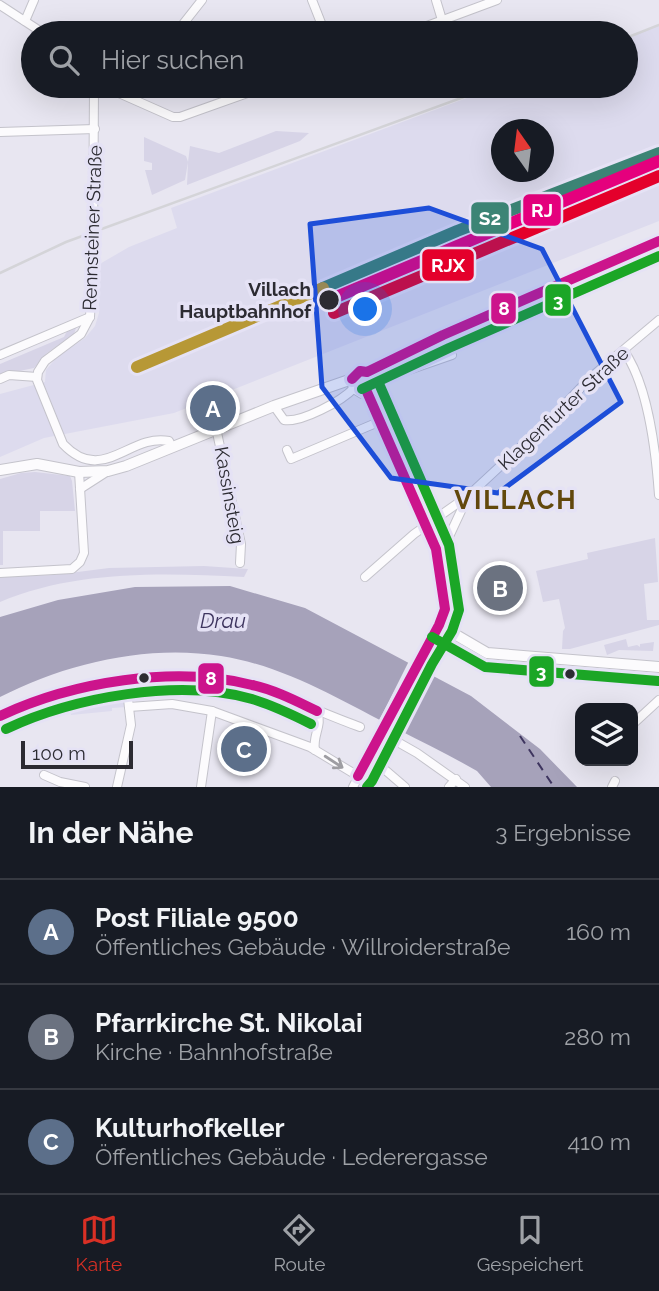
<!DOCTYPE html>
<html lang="de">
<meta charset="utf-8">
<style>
body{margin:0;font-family:Raleway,sans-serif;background:#242831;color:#f1f3f6}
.controls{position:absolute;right:21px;bottom:21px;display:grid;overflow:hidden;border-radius:14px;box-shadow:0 7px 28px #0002}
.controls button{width:63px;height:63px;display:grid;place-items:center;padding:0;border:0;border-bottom:2px solid #363941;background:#171b24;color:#f1f3f6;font:35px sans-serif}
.compass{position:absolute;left:491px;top:119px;width:63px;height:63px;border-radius:50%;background:#171b24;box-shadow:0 7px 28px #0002;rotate:346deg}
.scale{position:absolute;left:21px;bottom:18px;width:112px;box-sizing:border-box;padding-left:7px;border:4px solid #2c2b32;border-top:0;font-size:19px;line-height:24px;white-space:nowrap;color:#2c2b32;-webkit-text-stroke:5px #e5e2f5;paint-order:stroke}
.you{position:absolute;left:366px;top:310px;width:24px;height:24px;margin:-18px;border:5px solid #fff;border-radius:50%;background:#1a73e8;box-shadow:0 0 0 10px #1a73e833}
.badge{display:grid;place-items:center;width:46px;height:46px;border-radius:50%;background:#d93025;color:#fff;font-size:23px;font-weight:700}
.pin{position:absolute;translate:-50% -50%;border:4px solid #fff;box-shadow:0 2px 7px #0006}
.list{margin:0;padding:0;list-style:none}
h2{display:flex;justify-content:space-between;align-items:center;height:91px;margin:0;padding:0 28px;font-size:30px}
h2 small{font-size:23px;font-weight:400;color:#9ea1a6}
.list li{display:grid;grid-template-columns:46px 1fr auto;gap:21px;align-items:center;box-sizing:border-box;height:105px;padding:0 28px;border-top:2px solid #363941}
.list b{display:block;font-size:26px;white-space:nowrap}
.list p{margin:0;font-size:23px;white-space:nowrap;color:#9ea1a6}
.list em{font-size:23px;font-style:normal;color:#9ea1a6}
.icon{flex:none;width:38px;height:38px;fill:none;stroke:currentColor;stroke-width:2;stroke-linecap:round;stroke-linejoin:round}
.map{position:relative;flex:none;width:659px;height:787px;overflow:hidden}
.search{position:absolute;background:#171b24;box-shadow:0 7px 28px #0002;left:21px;right:21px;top:21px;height:77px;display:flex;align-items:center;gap:18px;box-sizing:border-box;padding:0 24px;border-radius:38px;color:#9ea1a6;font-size:26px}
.sheet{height:406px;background:#171b24}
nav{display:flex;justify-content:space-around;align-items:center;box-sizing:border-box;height:98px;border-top:2px solid #363941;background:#171b24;font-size:19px;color:#9ea1a6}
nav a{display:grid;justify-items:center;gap:4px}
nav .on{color:#d93025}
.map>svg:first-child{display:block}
.built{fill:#dddbee;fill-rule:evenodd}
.green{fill:#d7d4e7}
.water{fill:#a6a2ba}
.pier{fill:#e8e6f1}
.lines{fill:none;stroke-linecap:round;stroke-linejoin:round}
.ferry{stroke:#3e355f;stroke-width:2;stroke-dasharray:9 7;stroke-linecap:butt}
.street-casing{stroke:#c4c3cb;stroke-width:10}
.secondary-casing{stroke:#c4c3cb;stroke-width:12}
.street{stroke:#fcfbfd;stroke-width:8}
.secondary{stroke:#fcfbfd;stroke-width:10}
.rail{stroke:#d4d4d8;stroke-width:2.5}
.bus-1-casing{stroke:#e5e2f5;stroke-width:16}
.bus-2-casing{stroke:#e5e2f5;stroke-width:16}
.bus-1{stroke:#cc148c;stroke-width:10}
.bus-2{stroke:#1ba626;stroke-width:10}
.rail-1-casing{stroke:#e5e2f5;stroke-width:18}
.rail-2-casing{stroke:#e5e2f5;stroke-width:18}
.rail-3-casing{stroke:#e5e2f5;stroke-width:18}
.rail-4-casing{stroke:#e5e2f5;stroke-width:18}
.rail-1{stroke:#3c8475;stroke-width:12}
.rail-2{stroke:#e5007d;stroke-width:12}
.rail-3{stroke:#e4002b;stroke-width:12}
.rail-4{stroke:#b79836;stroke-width:12}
.oneway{stroke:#9e9da2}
.marked{fill:#1d4ed8;fill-opacity:0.2;stroke:#1d4ed8;stroke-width:5;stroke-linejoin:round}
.stop-dot{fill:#2c2b32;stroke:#e5e2f5;stroke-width:2.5}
.labels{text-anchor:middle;stroke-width:7;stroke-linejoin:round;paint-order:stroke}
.street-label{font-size:19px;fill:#2c2b32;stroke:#e5e2f5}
.stop-label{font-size:19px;font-weight:bold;fill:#2c2b32;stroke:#e5e2f5;text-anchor:end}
.water-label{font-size:21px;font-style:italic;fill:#3e355f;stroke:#e5e2f5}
.district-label{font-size:26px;font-weight:bold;letter-spacing:2px;fill:#62480c;stroke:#e5e2f5}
.line-badge{stroke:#e5e2f5;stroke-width:2.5}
.badge-label{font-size:19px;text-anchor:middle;font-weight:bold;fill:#fff}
</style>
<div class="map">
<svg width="659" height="787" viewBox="0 0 659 787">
<rect width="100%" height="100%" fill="#e8e6f1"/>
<g class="built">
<path d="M659,25V221L174,413L44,438L0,457V394L45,382L46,370L57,357L85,338L95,326L99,313L98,265L129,247L177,228L171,208L499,86H626V37ZM502,130H544V172H502Z"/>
<polygon points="124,687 127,707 112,708 112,711 71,715 69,707 47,710 54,704 71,698"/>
</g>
<g class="green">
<polygon points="276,131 309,133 300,141 187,185 188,162 185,180 152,195 145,170 152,170 152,163 144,161 144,137 186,156 188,162 190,146 219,153"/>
<polygon points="77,325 74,334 47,353 34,368 0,375 0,364 64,337 68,329"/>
<polygon points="35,472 70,476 72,481 75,511 40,511 40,531 3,531 3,565 0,565 0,479 21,473"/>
<polygon points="655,538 658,582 644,584 647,620 659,620 659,625 570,649 562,649 563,631 565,628 559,599 543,602 536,571 588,559 587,553"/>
<path d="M204,566L248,569L244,577C163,573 76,570 0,602V577L54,575L109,568Z"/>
<polygon points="626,639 628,647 637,645 640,647 640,644 654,642 653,651 619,650 607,655 604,645"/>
</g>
<path class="water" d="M230,586L305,608L471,696L540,749L577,787H491L477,771C451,756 424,743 397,729C340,700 285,666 221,656C148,644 66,663 0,697V617L58,600L135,587Z"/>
<polygon class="pier" points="410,659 424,667 391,730 378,723"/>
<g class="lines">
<polyline class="ferry" points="520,736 554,787"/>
<g class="street-casing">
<g id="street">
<polyline points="312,0 325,33"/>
<polyline points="436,0 442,20"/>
<polyline points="0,5 43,33"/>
<polyline points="25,21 34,0"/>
<polyline points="176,33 202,0"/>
<polyline points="408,33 497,0"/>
<path d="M94,86L93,256L90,317L81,334L45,361L38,372L37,380L63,444C103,486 129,433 169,441L172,447"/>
<polyline points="103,86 173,117 180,117 267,86"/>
<polyline points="0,132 95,129"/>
<path d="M624,351C648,385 656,453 659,495"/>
<polyline points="0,355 90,317"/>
<polyline points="0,379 9,375 37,377"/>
<polyline points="374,382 452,355 443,335"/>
<polyline points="367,392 436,549 442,582"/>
<path d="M274,406L284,420C301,423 342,401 354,388"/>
<polyline points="216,428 241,544 240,563"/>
<polyline points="287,450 291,459 376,423"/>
<polyline points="80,489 108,471"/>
<polyline points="439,558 467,498"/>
<polyline points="0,573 72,569 80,562 84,553 79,472"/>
<polyline points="365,577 414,534 468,496 552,418 590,378 659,320"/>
<polyline points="129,707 172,704 212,711 310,747 358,776"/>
<path d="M0,716C57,687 173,665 235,681C279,692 318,712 360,727"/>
<polyline points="634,723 659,700"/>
<polyline points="394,740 417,753 465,787"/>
<path d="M315,750C312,736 323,725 317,711"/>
<polyline points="368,760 384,769 405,787"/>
<polyline points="44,775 60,782 85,787"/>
<polyline points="117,787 131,725 128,699 134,684"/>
<polyline points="201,787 212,711"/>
<polyline points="353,787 420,657 439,625"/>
<polyline points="449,787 456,779"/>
<polyline points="612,787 615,781"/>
</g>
</g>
<g class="secondary-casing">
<g id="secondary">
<polyline points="352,379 354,388 362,393 367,392 374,382 367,372"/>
<polyline points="0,470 37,464 79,472 108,471 126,466 274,406 352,379 360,371 367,372 443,335 659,241"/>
<polyline points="442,582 445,609 439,625 487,653 659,667"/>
</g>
</g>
<use href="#street" class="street"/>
<use href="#secondary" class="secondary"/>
<g class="rail">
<polyline points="626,38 659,25"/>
<polyline points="0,273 66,242 494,86"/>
</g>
<g class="bus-1-casing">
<g id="bus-1">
<polyline points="352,379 360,371 367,372 443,335 659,241"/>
<path d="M0,716C72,682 174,665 252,685C275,690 296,701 317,711"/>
<polyline points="358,776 439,625 445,609 436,549 367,392"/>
</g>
</g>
<g class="bus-2-casing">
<g id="bus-2">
<polyline points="362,389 449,348 659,256"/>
<polyline points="432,637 485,667 658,681"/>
<path d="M6,729C74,697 179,678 252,699C272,705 291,714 311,724"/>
<polyline points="367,787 372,781 432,664 452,631 459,610 449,545 380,386"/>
</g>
</g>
<use href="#bus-1" class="bus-1"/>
<use href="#bus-2" class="bus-2"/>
<g class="rail-1-casing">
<polyline id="rail-1" points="323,288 457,231 659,153"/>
</g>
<g class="rail-2-casing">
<polyline id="rail-2" points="329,300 659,161"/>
</g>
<g class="rail-3-casing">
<polyline id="rail-3" points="334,313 659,176"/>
</g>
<g class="rail-4-casing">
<polyline id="rail-4" points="137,367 323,288"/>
</g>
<use href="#rail-1" class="rail-1"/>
<use href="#rail-2" class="rail-2"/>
<use href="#rail-3" class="rail-3"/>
<use href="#rail-4" class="rail-4"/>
</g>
<defs><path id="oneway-shaft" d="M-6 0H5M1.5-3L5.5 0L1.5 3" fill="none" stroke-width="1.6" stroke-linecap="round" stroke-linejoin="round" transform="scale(1.75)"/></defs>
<use class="oneway" href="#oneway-shaft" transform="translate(334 762) rotate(33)"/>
<path class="marked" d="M429,208L542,249L621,402L498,493L391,478L322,387L310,224Z"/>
<g class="stop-dot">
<circle cx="329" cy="300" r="11"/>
<circle cx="570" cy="674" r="6"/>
<circle cx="144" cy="678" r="6"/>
</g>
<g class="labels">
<g class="street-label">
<text transform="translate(92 228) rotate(-88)" y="7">Rennsteiner Straße</text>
<text transform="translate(563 408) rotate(-43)" y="7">Klagenfurter Straße</text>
<text transform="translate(230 495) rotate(80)" y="7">Kassinsteig</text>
</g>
<g class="stop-label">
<text x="311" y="296">Villach<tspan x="311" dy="22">Hauptbahnhof</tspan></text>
</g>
<g class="water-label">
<text x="223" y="628">Drau</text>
</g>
<g class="district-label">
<text x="516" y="509">VILLACH</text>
</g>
</g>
<g class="line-badge">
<rect x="522" y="193" width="40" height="34" rx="7" fill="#e5007d"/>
<rect x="470" y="201" width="40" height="34" rx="7" fill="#3c8475"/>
<rect x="421" y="248" width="54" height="34" rx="7" fill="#e4002b"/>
<rect x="544" y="283" width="28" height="34" rx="7" fill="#1ba626"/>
<rect x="490" y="292" width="27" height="33" rx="7" fill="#cc148c"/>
<rect x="528" y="655" width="27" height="33" rx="7" fill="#1ba626"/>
<rect x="197" y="662" width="28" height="33" rx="7" fill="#cc148c"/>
</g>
<g class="badge-label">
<text x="542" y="217">RJ</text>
<text x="490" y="225">S2</text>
<text x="448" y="272">RJX</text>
<text x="558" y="307">3</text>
<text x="504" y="315">8</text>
<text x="541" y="678">3</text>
<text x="211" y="685">8</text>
</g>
</svg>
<div class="controls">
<button><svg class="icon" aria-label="layers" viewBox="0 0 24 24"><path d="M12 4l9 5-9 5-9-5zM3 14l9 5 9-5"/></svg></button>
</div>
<svg class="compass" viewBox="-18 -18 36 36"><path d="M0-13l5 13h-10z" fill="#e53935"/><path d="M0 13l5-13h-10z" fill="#9ea1a6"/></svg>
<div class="scale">100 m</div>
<div class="you"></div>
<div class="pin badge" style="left:213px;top:408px;background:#5c6f8a">A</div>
<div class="pin badge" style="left:500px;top:588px;background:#6b7280">B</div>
<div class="pin badge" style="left:244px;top:749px;background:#5c6f8a">C</div>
<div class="search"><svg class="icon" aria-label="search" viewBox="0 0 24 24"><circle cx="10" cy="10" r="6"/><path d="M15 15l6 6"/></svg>Hier suchen</div>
</div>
<section class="sheet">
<h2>In der Nähe<small>3 Ergebnisse</small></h2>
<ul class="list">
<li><span class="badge" style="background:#5c6f8a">A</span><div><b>Post Filiale 9500</b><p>Öffentliches Gebäude · Willroiderstraße</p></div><em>160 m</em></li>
<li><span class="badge" style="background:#6b7280">B</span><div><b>Pfarrkirche St. Nikolai</b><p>Kirche · Bahnhofstraße</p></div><em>280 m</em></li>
<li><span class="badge" style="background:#5c6f8a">C</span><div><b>Kulturhofkeller</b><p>Öffentliches Gebäude · Lederergasse</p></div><em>410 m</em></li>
</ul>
</section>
<nav>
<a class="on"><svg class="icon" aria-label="map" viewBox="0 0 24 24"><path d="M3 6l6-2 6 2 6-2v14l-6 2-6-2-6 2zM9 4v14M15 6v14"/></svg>Karte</a>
<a><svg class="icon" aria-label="directions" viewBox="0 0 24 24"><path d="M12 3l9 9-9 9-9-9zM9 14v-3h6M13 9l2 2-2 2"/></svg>Route</a>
<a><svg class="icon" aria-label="saved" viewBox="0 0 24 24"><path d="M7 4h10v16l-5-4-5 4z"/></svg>Gespeichert</a>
</nav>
